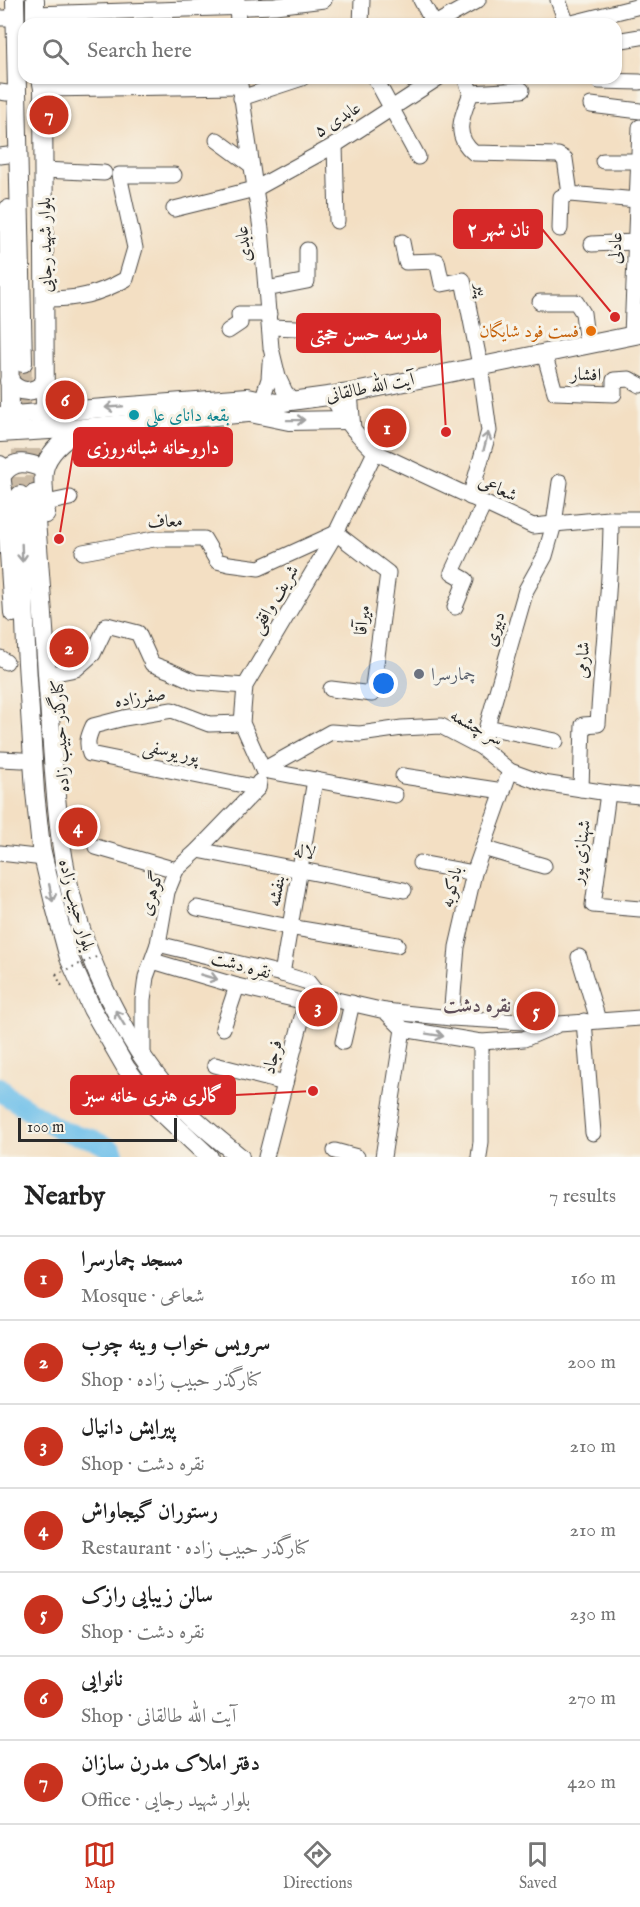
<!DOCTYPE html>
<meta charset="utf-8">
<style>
body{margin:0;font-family:"IM FELL English",Amiri,serif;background:#f6f6f6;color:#222}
.scale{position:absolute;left:18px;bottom:15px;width:159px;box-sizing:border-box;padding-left:6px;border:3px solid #2b2b2b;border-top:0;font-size:16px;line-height:21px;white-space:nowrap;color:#2b2b2b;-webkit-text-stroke:4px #f7f3e8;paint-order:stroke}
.you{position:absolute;left:384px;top:684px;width:21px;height:21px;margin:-15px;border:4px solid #fff;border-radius:50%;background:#1a73e8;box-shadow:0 0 0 9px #1a73e833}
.badge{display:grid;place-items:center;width:39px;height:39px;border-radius:50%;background:#c8321e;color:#fff;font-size:20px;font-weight:700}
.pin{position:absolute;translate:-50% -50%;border:3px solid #fff;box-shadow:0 2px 6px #0006}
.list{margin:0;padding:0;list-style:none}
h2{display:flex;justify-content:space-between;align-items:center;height:78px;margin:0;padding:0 24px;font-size:26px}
h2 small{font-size:20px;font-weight:400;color:#767676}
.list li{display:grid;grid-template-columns:39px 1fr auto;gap:18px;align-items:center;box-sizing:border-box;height:84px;padding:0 24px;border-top:2px solid #e0e0e0}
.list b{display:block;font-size:22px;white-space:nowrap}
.list p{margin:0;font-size:20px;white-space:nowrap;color:#767676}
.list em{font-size:20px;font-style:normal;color:#767676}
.icon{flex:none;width:33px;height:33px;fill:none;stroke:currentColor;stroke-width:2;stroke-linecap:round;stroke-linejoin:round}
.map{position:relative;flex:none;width:640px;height:1157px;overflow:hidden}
.search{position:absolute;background:#fff;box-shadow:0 2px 4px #0004;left:18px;right:18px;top:18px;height:66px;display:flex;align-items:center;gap:15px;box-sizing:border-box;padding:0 21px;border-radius:18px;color:#767676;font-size:22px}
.sheet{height:666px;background:#fff}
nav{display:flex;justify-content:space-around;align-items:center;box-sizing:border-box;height:84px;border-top:2px solid #e0e0e0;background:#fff;font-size:16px;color:#767676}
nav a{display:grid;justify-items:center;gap:3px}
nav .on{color:#c8321e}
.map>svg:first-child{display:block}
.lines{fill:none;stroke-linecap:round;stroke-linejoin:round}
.river{stroke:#6ec0ea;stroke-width:20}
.major-tunnel{stroke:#cbbba5;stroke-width:18;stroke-dasharray:18 9;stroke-linecap:butt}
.minor-casing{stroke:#494642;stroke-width:17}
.major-casing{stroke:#494642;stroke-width:20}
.path{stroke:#494642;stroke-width:2;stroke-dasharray:1.5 4.5;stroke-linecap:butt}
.minor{stroke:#fff;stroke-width:15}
.major{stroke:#fff;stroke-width:18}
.path-bridge{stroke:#494642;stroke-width:2;stroke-dasharray:1.5 4.5;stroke-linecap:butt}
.oneway{stroke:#a0a0a0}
.food-dot{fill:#e8710a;stroke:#f7f3e8;stroke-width:2}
.culture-dot{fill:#0f9aa8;stroke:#f7f3e8;stroke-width:2}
.worship-dot{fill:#6b7280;stroke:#f7f3e8;stroke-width:2}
.labels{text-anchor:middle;stroke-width:6;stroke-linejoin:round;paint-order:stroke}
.street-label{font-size:18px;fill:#2b2b2b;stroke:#f7f3e8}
.food-label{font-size:18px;fill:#c56008;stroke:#f7f3e8;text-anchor:end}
.culture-label{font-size:18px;fill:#0d838f;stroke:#f7f3e8;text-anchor:start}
.worship-label{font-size:18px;fill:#5b616d;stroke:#f7f3e8;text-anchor:start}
.neighbourhood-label{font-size:20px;font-weight:bold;fill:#61515b;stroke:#f7f3e8}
.leader{fill:none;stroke:#d62828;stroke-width:2}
.callout-dot{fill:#d62828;stroke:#f7f3e8;stroke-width:2}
.callout{fill:#d62828;stroke:#d62828;stroke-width:2}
.callout-label{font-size:20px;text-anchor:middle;font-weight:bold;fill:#fff}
</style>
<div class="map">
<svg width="640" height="1157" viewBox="0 0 640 1157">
<rect width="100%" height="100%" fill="#f7f3e8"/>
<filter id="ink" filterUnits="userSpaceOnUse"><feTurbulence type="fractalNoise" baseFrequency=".0167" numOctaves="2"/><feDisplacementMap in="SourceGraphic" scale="12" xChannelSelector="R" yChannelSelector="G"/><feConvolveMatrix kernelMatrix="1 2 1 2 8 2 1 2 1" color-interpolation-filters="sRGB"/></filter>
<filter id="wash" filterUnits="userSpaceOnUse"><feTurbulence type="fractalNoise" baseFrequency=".008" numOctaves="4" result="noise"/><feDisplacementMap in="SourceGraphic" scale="24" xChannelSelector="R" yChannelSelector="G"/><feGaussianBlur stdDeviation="1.35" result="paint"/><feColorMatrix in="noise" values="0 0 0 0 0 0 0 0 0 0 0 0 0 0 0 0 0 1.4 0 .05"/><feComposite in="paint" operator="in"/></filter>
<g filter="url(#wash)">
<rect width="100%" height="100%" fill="#f3dfc3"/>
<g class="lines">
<polyline class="river" points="0,1087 7,1096 62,1131 92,1139 113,1150 115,1157"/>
</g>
</g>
<g filter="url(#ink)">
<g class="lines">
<g class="major-tunnel">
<polyline points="34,494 34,424"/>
<polyline points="20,495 23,363"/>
</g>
<g class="minor-casing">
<g id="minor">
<polyline points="237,0 238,24"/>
<polyline points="421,0 434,24"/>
<polyline points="558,0 567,24"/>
<polyline points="35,14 275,6 324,0"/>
<polyline points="0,18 16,18"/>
<polyline points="361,24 362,0"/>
<polyline points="435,24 478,0"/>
<polyline points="568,24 640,6"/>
<polyline points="616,41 640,37"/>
<polyline points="239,78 261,229 271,348 278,377 285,392 293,401"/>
<polyline points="375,78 418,157"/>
<path d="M465,78L471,93C462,116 452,135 474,153L558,155L565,159L570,194L637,200"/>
<polyline points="599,81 640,82"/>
<polyline points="43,89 239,86"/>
<polyline points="0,92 7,93"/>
<polyline points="471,93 522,90"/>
<polyline points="241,98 302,78"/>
<polyline points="591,105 640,111"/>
<polyline points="217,140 251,165"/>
<polyline points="335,145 337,221"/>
<polyline points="0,156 8,155"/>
<polyline points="603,161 638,161"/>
<polyline points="44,170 104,173"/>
<polyline points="174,209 255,189 335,145 438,78"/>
<polyline points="560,229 561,197 570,194"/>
<polyline points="402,242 406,262 437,261 442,284 463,280 480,365 489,431 470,497"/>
<polyline points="592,244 635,242"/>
<polyline points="266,289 307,281 307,250"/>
<path d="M46,299C78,299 97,295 126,279L135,248L119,175H174"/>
<polyline points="540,302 576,302 583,313 587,345"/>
<polyline points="270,327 297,328"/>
<polyline points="228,331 240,323 239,314 269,314"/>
<polyline points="632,336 640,127"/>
<polyline points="544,353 555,392 614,394 614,380 629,379 640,385"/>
<polyline points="350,393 353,429"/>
<path d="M332,396C345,421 354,432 375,452L533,526L608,519H640"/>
<polyline points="262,400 269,379 270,363"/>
<polyline points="46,503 70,498"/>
<polyline points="83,552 154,539 204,539 217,561 229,564 259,568 336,533 388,573 372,694 331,689"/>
<polyline points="455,607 466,580 452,572 484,504"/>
<polyline points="0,658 6,662"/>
<polyline points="56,673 76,669 93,654 107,625 138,633 152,664 173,672 195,682 245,686"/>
<path d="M242,723L209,724L172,710L124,718L93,726C88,737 86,743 90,754L258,788"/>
<polyline points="487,727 556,741"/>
<polyline points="481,747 526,590 545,556 554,524 560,482"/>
<polyline points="0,759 22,760"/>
<polyline points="263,770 331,732 360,734 402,728 441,726 481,747 510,771 543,783 608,793 640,796"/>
<polyline points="263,770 242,723 245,686 336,533 375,452"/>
<polyline points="263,770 395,795"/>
<polyline points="403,776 503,791"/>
<path d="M581,789L583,725L598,724C602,656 611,588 611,519"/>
<polyline points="608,793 593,905 640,909"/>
<polyline points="96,847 176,870"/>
<polyline points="483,848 544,866"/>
<polyline points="198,850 404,890"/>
<polyline points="0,853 44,858"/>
<polyline points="420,863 474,873"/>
<polyline points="197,908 289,927 397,945"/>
<polyline points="158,944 282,974 308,982 319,996 385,1011 451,1018 559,1024 640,1018"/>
<polyline points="579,957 598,1020"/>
<polyline points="153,961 237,986 306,1002 319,996"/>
<polyline points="282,974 315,780"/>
<polyline points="385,1011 403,1029 481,1042 524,1039 557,1025"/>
<polyline points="451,1018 457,947 474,873 510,771"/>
<polyline points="584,1021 593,1133"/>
<polyline points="223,1028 237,986"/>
<polyline points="343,1042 352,1003"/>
<polyline points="143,1057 143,1000 146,977 158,944 167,892 176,870 198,850 258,788 259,782"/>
<polyline points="215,1065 285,1083"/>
<polyline points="335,1151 357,1157"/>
<polyline points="266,1157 306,1002"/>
<polyline points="383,1157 403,1029"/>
<polyline points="479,1157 481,1142 481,1042"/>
</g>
</g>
<g class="major-casing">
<g id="major">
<polyline points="15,0 23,363"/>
<polyline points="35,0 35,24"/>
<polyline points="41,78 43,89 45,413"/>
<polyline points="8,209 10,415"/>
<path d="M9,381C20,394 33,394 45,382"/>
<polyline points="250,413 289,421 345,420"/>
<polyline points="0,416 248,397 276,403"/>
<polyline points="0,433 82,428 248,413 276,403 350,393 640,334"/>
<polyline points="0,465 7,523 13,613"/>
<path d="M3,474C14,459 28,462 44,469"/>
<path d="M34,494C39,559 44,624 48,689C52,740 54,791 61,842C73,930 112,1025 170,1093C190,1117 216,1137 240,1157"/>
<polyline points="20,495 26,647 35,792 41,848 54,903 69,958 92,1009 126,1068 155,1106 209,1157"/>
<path d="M46,514C45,500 42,483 44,470C48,451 66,438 82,429"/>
</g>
</g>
<polyline class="path" points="56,974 61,985 64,984"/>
<use href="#minor" class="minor"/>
<use href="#major" class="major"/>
<polyline class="path-bridge" points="56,974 101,955"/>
</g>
<defs><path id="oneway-shaft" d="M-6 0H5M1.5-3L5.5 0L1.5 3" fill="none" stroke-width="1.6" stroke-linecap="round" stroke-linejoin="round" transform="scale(1.5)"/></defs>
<g class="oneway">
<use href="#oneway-shaft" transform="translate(114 407) rotate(176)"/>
<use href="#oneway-shaft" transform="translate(296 420) rotate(-1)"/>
<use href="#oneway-shaft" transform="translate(486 441) rotate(-75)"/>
<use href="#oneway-shaft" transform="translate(22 553) rotate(88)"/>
<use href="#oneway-shaft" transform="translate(51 893) rotate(78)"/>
<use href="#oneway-shaft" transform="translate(209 977) rotate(16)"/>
<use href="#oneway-shaft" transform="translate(120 1018) rotate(-121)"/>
<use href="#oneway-shaft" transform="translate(435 1035) rotate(9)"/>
</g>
</g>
<circle class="food-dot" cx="591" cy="331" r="6"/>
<circle class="culture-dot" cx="134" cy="415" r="6"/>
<circle class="worship-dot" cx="419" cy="674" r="6"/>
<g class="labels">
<g class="street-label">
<text transform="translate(337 119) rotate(-32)" y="6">عابدی ۵</text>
<text transform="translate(243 244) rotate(-96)" y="6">عابدی</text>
<text transform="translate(45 245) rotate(-91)" y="6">بلوار شهید رجایی</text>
<text transform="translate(615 248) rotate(-87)" y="6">عادلی</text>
<text transform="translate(483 289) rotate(74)" y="6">پیر</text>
<text transform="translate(586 374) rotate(2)" y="6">افشار</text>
<text transform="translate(370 387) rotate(-11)" y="6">آیت الله طالقانی</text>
<text transform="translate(498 488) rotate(25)" y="6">شعاعی</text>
<text transform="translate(165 521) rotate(-3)" y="6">معاف</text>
<text transform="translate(274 599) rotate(-59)" y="6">شریف واقفی</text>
<text transform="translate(362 620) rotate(-83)" y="6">میرآقا</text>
<text transform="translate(494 629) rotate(-74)" y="6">دبیری</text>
<text transform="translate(582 660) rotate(-86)" y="6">شارمی</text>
<text transform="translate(140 697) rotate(-9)" y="6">صفرزاده</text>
<text transform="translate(477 727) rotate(29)" y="6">سر چشمه</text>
<text transform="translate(60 736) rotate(-93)" y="6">کنارگذر حبیب زاده</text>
<text transform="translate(171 751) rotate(11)" y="6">پور یوسفی</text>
<text transform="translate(305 851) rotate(11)" y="6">لاله</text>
<text transform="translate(580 852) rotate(-83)" y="6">شهنازی پور</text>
<text transform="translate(451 887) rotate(-76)" y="6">بادکوبه</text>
<text transform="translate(276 891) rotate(-80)" y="6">بنفشه</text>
<text transform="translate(151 893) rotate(-74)" y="6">گوهری</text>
<text transform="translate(77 905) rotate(75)" y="6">بلوار حبیب زاده</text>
<text transform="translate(241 965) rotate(15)" y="6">نقره دشت</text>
<text transform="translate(272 1057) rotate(-76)" y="6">فرجاد</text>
</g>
<g class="food-label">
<text x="579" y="337">فست فود شایگان</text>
</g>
<g class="culture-label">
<text x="146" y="421">بقعه دانای علی</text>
</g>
<g class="worship-label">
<text x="431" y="680">چمارسرا</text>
</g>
<g class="neighbourhood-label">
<text x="477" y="1012">نقره دشت</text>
</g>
</g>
<path class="leader" d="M615 317L542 229M446 432L440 333M59 539L74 447M313 1091L235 1095"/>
<g class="callout-dot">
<circle cx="615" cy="317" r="6"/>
<circle cx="446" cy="432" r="6"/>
<circle cx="59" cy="539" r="6"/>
<circle cx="313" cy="1091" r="6"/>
</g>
<g class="callout">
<rect x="454" y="210" width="88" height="38" rx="6"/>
<rect x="297" y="314" width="143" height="38" rx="6"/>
<rect x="74" y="428" width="158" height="38" rx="6"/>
<rect x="71" y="1076" width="164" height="38" rx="6"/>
</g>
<g class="callout-label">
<text x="498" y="236">نان شهر ۲</text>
<text x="369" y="340">مدرسه حسن حجتی</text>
<text x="153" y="454">داروخانه شبانه‌روزی</text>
<text x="153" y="1102">گالری هنری خانه سبز</text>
</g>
</svg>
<div class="scale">100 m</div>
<div class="you"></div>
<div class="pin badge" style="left:387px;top:428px">1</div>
<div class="pin badge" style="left:69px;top:648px">2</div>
<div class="pin badge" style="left:318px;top:1007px">3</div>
<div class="pin badge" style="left:78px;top:827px">4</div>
<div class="pin badge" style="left:536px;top:1011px">5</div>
<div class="pin badge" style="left:65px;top:400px">6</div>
<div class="pin badge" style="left:49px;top:115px">7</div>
<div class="search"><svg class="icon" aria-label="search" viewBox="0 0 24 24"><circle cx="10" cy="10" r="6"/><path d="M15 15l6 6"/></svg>Search here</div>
</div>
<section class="sheet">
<h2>Nearby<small>7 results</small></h2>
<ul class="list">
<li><span class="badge">1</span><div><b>مسجد چمارسرا</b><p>Mosque · شعاعی</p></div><em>160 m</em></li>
<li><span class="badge">2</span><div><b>سرویس خواب وینه چوب</b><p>Shop · کنارگذر حبیب زاده</p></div><em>200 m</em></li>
<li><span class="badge">3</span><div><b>پیرایش دانیال</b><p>Shop · نقره دشت</p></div><em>210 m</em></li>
<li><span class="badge">4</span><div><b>رستوران گیجاواش</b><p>Restaurant · کنارگذر حبیب زاده</p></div><em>210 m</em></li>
<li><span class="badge">5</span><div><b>سالن زیبایی رازک</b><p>Shop · نقره دشت</p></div><em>230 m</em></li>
<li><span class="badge">6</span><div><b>نانوایی</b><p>Shop · آیت الله طالقانی</p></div><em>270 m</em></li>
<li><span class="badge">7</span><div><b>دفتر املاک مدرن سازان</b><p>Office · بلوار شهید رجایی</p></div><em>420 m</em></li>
</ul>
</section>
<nav>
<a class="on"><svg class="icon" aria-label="map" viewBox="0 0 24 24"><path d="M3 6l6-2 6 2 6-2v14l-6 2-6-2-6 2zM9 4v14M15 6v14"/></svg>Map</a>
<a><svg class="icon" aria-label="directions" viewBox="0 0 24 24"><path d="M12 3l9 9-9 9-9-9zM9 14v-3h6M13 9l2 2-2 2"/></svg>Directions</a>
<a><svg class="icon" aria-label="saved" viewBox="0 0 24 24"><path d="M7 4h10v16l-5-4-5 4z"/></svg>Saved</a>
</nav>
